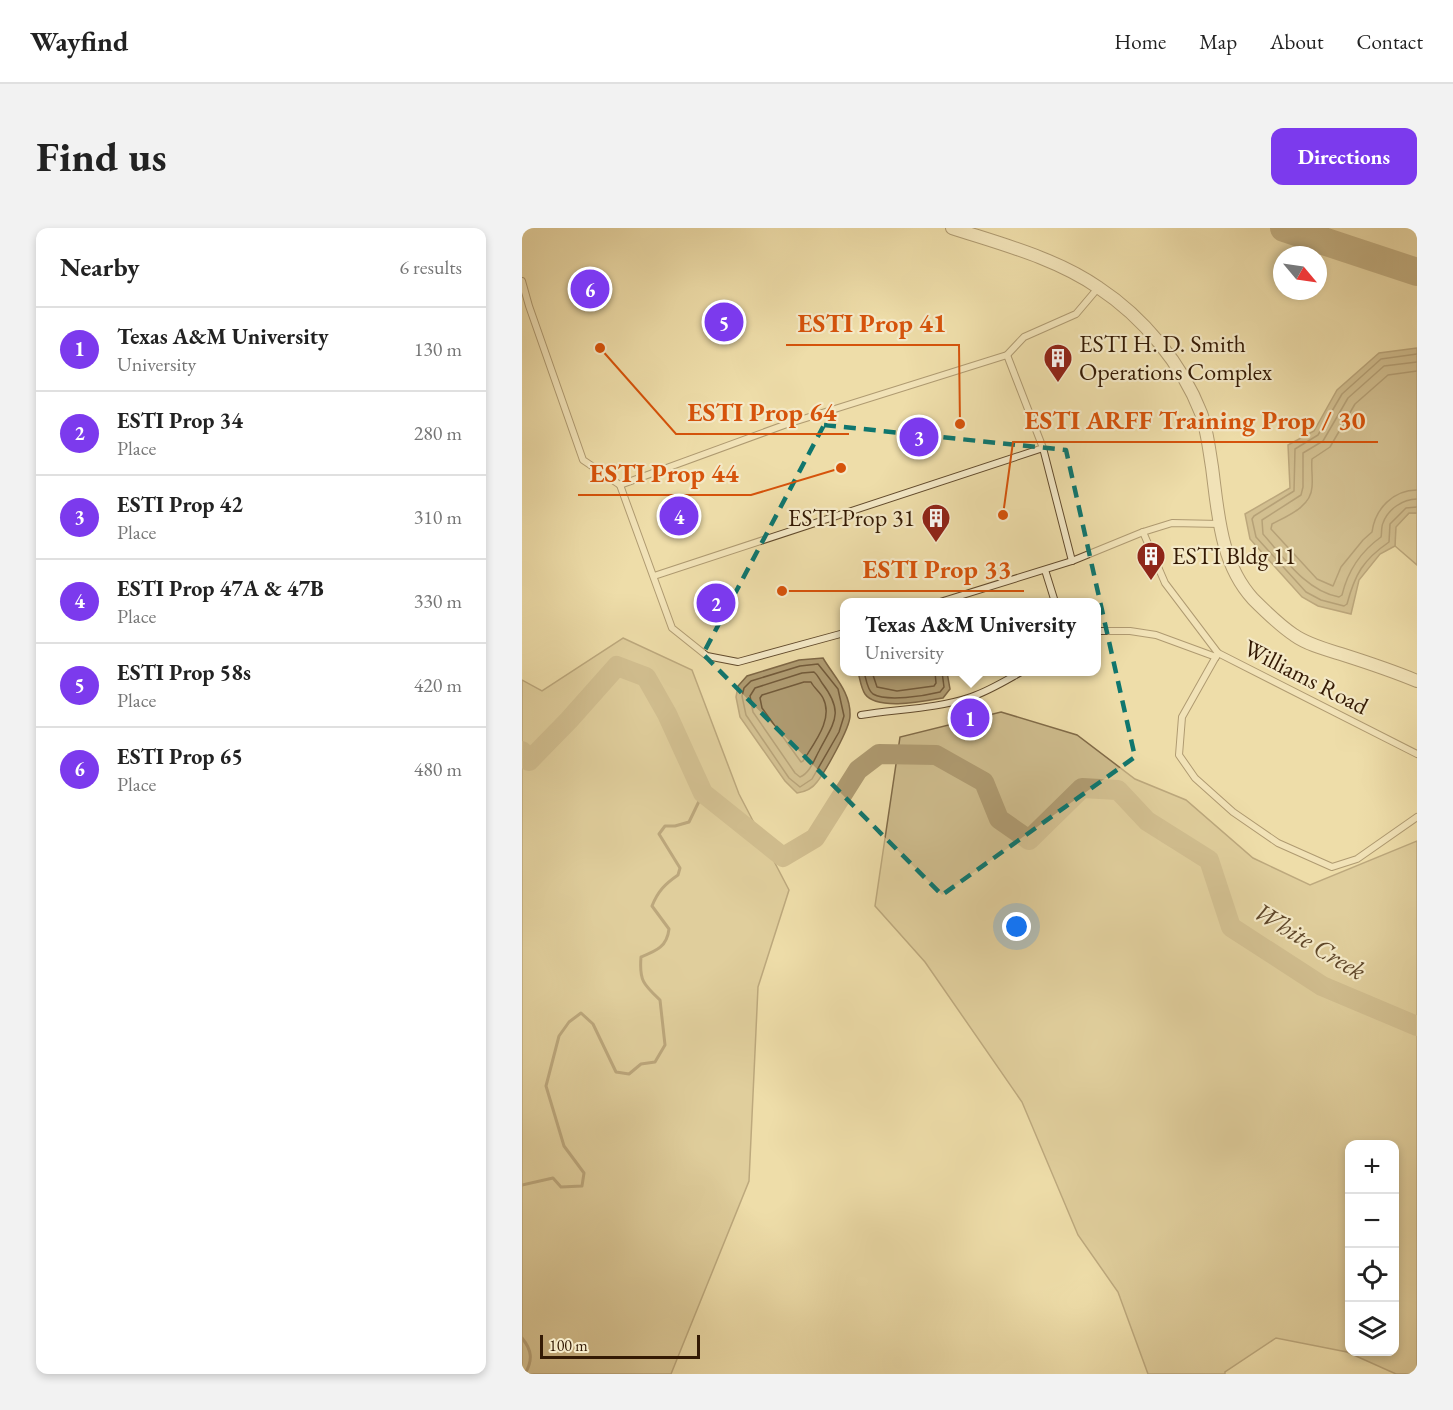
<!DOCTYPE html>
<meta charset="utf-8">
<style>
body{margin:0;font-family:"EB Garamond",serif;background:#f2f2f2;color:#222}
.controls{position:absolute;right:18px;bottom:18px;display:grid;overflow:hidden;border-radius:12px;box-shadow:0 3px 9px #0003}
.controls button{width:54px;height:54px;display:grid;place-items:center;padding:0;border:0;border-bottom:2px solid #e0e0e0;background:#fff;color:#222;font:30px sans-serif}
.compass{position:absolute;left:751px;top:18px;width:54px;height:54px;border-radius:50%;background:#fff;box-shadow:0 3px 9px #0003;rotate:119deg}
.scale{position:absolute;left:18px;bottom:15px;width:160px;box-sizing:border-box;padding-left:6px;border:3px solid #341a04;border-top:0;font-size:16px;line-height:21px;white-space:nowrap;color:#341a04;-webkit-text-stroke:4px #f4e9c7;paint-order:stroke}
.you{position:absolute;left:495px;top:699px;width:21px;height:21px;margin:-15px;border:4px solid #fff;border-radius:50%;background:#1a73e8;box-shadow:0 0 0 9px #1a73e833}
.badge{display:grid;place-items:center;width:39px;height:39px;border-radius:50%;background:#7c3aed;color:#fff;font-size:20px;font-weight:700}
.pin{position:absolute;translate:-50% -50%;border:3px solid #fff;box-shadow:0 2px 6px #0006}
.popup{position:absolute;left:318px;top:370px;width:261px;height:78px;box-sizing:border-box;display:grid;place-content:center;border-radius:12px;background:#fff;filter:drop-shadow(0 2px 4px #0005);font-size:20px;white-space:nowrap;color:#767676}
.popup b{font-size:22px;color:#222}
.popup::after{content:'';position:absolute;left:50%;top:100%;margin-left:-12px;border:12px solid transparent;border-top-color:#fff}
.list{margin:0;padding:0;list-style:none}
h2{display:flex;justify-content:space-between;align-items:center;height:78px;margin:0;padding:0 24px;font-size:26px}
h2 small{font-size:20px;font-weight:400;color:#767676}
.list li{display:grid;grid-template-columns:39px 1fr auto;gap:18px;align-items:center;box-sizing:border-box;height:84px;padding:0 24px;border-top:2px solid #e0e0e0}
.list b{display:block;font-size:22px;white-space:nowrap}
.list p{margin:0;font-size:20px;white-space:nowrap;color:#767676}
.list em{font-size:20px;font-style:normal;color:#767676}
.icon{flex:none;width:33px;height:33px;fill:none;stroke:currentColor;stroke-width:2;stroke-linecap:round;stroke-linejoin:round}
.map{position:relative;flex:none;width:895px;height:1146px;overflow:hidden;border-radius:12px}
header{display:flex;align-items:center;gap:36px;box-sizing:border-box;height:84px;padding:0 30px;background:#fff;border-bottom:2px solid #e0e0e0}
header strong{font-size:28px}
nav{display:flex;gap:33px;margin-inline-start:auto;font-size:21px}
.intro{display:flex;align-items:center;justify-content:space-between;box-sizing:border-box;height:144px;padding:0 36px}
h1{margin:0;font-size:42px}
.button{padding:15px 27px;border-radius:12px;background:#7c3aed;color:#fff;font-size:21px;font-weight:700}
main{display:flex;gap:36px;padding:0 36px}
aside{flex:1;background:#fff;border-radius:12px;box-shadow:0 3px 9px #0003}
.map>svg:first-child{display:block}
.green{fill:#cebc8d;stroke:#816b48;stroke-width:1.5;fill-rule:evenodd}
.water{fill:#af9b71;stroke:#7e6745;stroke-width:1.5}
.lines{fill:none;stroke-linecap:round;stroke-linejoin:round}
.shore{stroke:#725a3a;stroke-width:1.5}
.stream{stroke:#7e6745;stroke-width:3}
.river{stroke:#af9b71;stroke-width:20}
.taxiway{stroke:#917c56;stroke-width:28}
.lane-casing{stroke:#624b2d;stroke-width:8}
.street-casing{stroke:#624b2d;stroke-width:14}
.lane{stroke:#f4e9c7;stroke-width:6}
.street{stroke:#f4e9c7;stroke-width:12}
.marked{fill:none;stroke:#0f766e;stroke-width:4.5;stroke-dasharray:12 8;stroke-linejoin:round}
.labels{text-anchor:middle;stroke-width:4.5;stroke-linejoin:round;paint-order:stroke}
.poi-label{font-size:24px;fill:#341a04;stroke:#f4e9c7;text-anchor:start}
.street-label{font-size:24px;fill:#341a04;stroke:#f4e9c7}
.water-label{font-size:26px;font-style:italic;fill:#5f472a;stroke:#f4e9c7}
.leader{fill:none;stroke:#d6530b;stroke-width:2}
.callout-dot{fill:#d6530b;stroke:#f4e9c7;stroke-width:2}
.callout-label{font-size:26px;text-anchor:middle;font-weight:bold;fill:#d6530b;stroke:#f4e9c7;stroke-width:4.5;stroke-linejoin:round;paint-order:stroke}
</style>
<header>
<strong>Wayfind</strong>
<nav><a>Home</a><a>Map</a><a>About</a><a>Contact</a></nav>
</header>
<div class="intro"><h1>Find us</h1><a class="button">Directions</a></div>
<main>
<aside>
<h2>Nearby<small>6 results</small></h2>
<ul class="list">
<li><span class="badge">1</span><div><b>Texas A&amp;M University</b><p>University</p></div><em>130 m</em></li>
<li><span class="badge">2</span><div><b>ESTI Prop 34</b><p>Place</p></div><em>280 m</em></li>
<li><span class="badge">3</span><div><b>ESTI Prop 42</b><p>Place</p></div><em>310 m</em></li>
<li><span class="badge">4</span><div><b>ESTI Prop 47A &amp; 47B</b><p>Place</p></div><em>330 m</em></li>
<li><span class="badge">5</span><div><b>ESTI Prop 58s</b><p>Place</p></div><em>420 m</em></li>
<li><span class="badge">6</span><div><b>ESTI Prop 65</b><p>Place</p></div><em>480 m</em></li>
</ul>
</aside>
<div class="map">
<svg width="895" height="1146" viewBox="0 0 895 1146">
<rect width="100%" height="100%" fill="#eedda9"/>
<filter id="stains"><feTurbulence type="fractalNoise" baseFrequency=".00333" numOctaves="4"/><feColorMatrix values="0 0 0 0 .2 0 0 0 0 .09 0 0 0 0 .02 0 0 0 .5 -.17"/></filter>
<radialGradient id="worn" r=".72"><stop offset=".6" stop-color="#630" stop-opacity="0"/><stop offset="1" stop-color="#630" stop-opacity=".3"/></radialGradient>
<g class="green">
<polygon points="887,285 895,285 895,337 873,318 873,299"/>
<polygon points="101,410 170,442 217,566 267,662 236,759 227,953 149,1146 0,1146 0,452 20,463"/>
<path d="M479,484L555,507L613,551L664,572L731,630L788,657L895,613V1146H874L825,1124L754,1110L703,1144V1146H626L596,1064L556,1007L500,874L403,734L353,678L378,509ZM872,916V1124H828V916Z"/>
</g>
<g class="water">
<polygon points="895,120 895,285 887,285 874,299 873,318 858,326 837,352 829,386 796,378 780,369 728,311 723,286 768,260 766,217 792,203 815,162 857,125"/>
<path d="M301,430C312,449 329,464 328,488C328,500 303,544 295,554C290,561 282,564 275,565L263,553L218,489L214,469L216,458L225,448L277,432Z"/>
<path d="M336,444H425L428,461L421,470C403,473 355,483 343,466C339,460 338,451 336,444Z"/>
</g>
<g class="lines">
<g class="shore">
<path d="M895,126L859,131L820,166L796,207L773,221L772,263L732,288L730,291L734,309L784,364L799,372L822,378L825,376C833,346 841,332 867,314L868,296L884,280L895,279"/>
<path d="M895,134L862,138L826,170L801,213L781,225V259L779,267L740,292L741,306C762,330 784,363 817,369L820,367C826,342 838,324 859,309C860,305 859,299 861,295C866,281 881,271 895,271"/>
<path d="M895,143L866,147L833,176L808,219L790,231C789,240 791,250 790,259C789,279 765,288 750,296L749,301L795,351L811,358L819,339L841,312L850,304C853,281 871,262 895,262"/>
<polygon points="296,436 316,461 322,488 317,504 290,551 278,559 267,550 224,487 220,468 222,460 229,453 278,438"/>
<path d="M292,444C296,447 297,451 300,455C323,485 312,494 297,523C292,532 288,545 278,549L273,545L231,484L228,468L233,460L280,445Z"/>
<path d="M342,444C344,450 345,462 351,466C365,474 402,468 418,464L422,459L420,444"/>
<polyline points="350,444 355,459 375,463 412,458 414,455 413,444"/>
<path d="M282,454H289C292,460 298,464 301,470C312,491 292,515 281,533L279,534L240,480L238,470L240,467Z"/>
</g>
<g class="stream">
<path d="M0,957L31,950L39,959L60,958L62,945L42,918L24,858L37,808L47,794L59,785L71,796L94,844L107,846L119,836L133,834L143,817L138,772C122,757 117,753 119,729C134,723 145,719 147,701L130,678C136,663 143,656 156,647L158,640L137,606L143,598H153L167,594L181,565"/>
<path d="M0,1110C10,1122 11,1132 3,1146"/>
</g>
<polyline class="river" points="0,523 7,533 47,492 95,438 124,449 145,486 181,565 261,629 293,610 336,542 357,526 414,527 462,554 477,591 507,612 560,560 596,562 625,593 687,632 709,699 800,758 895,798"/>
<polyline class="taxiway" points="762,0 895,44"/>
<g class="lane-casing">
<g id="lane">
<polyline points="0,53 7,78 61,232 98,257"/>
<polyline points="485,127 521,220 550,333"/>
<polyline points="621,304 643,355 696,425"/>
<polyline points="523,342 533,374"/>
<polyline points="132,348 521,220"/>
<polyline points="418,374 550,333 621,304 650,295 698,296"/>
<polyline points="574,403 608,403 634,407 694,429"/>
<polyline points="322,405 216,434 185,428 150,400 98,257 265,196 485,127 502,109 554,86 576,60"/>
<path d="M339,487C375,481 414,481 449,469C467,463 483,453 499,444"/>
<polyline points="895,526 696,425 660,489 657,527 673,550 711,584 756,615 810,639 835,631 895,589"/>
</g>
</g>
<g class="street-casing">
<path id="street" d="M430,0C479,16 534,30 577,60C621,89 660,136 679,185C685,201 687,221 690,239C696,284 698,335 731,371C743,383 757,397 772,407C786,417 806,422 822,427C847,435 871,443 895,453"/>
</g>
<use href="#lane" class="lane"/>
<use href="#street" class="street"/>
</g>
<path d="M0 0H895V1146H0ZM302,197L544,222L613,529L420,667L181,426Z" fill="#eedda9" fill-opacity=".55" fill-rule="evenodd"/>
<path class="marked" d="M302,197L544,222L613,529L420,667L181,426Z"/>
<defs>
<g id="building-pin" transform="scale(1.5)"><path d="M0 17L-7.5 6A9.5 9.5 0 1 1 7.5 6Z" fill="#8f2418" stroke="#f4e9c7"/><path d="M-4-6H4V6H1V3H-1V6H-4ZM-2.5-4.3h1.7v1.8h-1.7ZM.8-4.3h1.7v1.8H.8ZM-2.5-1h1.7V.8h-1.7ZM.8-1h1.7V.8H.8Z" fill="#fff"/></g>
</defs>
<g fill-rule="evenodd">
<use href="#building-pin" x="536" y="130"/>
<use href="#building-pin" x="414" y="290"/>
<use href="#building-pin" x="629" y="328"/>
</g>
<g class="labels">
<g class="poi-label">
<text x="557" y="124">ESTI H. D. Smith<tspan x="557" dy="28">Operations Complex</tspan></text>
<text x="393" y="298" text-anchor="end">ESTI Prop 31</text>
<text x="650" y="336">ESTI Bldg 11</text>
</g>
<g class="street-label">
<text transform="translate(784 449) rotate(27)" y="8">Williams Road</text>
</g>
<g class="water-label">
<text transform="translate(788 713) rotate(31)" y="9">White Creek</text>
</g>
</g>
<path class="leader" d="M438 196L437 117H264M78 120L154 206H327M481 287L491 214H856M319 240L229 267H56M260 363L329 363H502"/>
<g class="callout-dot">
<circle cx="438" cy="196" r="6"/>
<circle cx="78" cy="120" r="6"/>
<circle cx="481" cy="287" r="6"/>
<circle cx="319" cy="240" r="6"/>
<circle cx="260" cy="363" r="6"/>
</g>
<g class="callout-label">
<text x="350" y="104">ESTI Prop 41</text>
<text x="240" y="193">ESTI Prop 64</text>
<text x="673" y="201">ESTI ARFF Training Prop / 30</text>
<text x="142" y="254">ESTI Prop 44</text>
<text x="415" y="350">ESTI Prop 33</text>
</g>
<rect width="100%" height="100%" filter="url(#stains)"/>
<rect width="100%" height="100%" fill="url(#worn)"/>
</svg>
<div class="controls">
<button>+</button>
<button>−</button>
<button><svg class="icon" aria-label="locate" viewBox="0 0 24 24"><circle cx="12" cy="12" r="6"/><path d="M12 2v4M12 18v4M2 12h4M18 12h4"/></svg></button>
<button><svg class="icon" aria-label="layers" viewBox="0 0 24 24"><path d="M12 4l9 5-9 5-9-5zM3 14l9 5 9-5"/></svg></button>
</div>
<svg class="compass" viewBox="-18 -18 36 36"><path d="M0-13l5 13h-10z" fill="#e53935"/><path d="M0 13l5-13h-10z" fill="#767676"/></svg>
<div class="scale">100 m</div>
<div class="you"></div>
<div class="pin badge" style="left:448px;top:490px">1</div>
<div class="popup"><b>Texas A&amp;M University</b>University</div>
<div class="pin badge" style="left:194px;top:375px">2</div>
<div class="pin badge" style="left:397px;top:209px">3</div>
<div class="pin badge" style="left:157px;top:288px">4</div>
<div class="pin badge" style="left:202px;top:94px">5</div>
<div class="pin badge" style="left:68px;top:61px">6</div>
</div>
</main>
